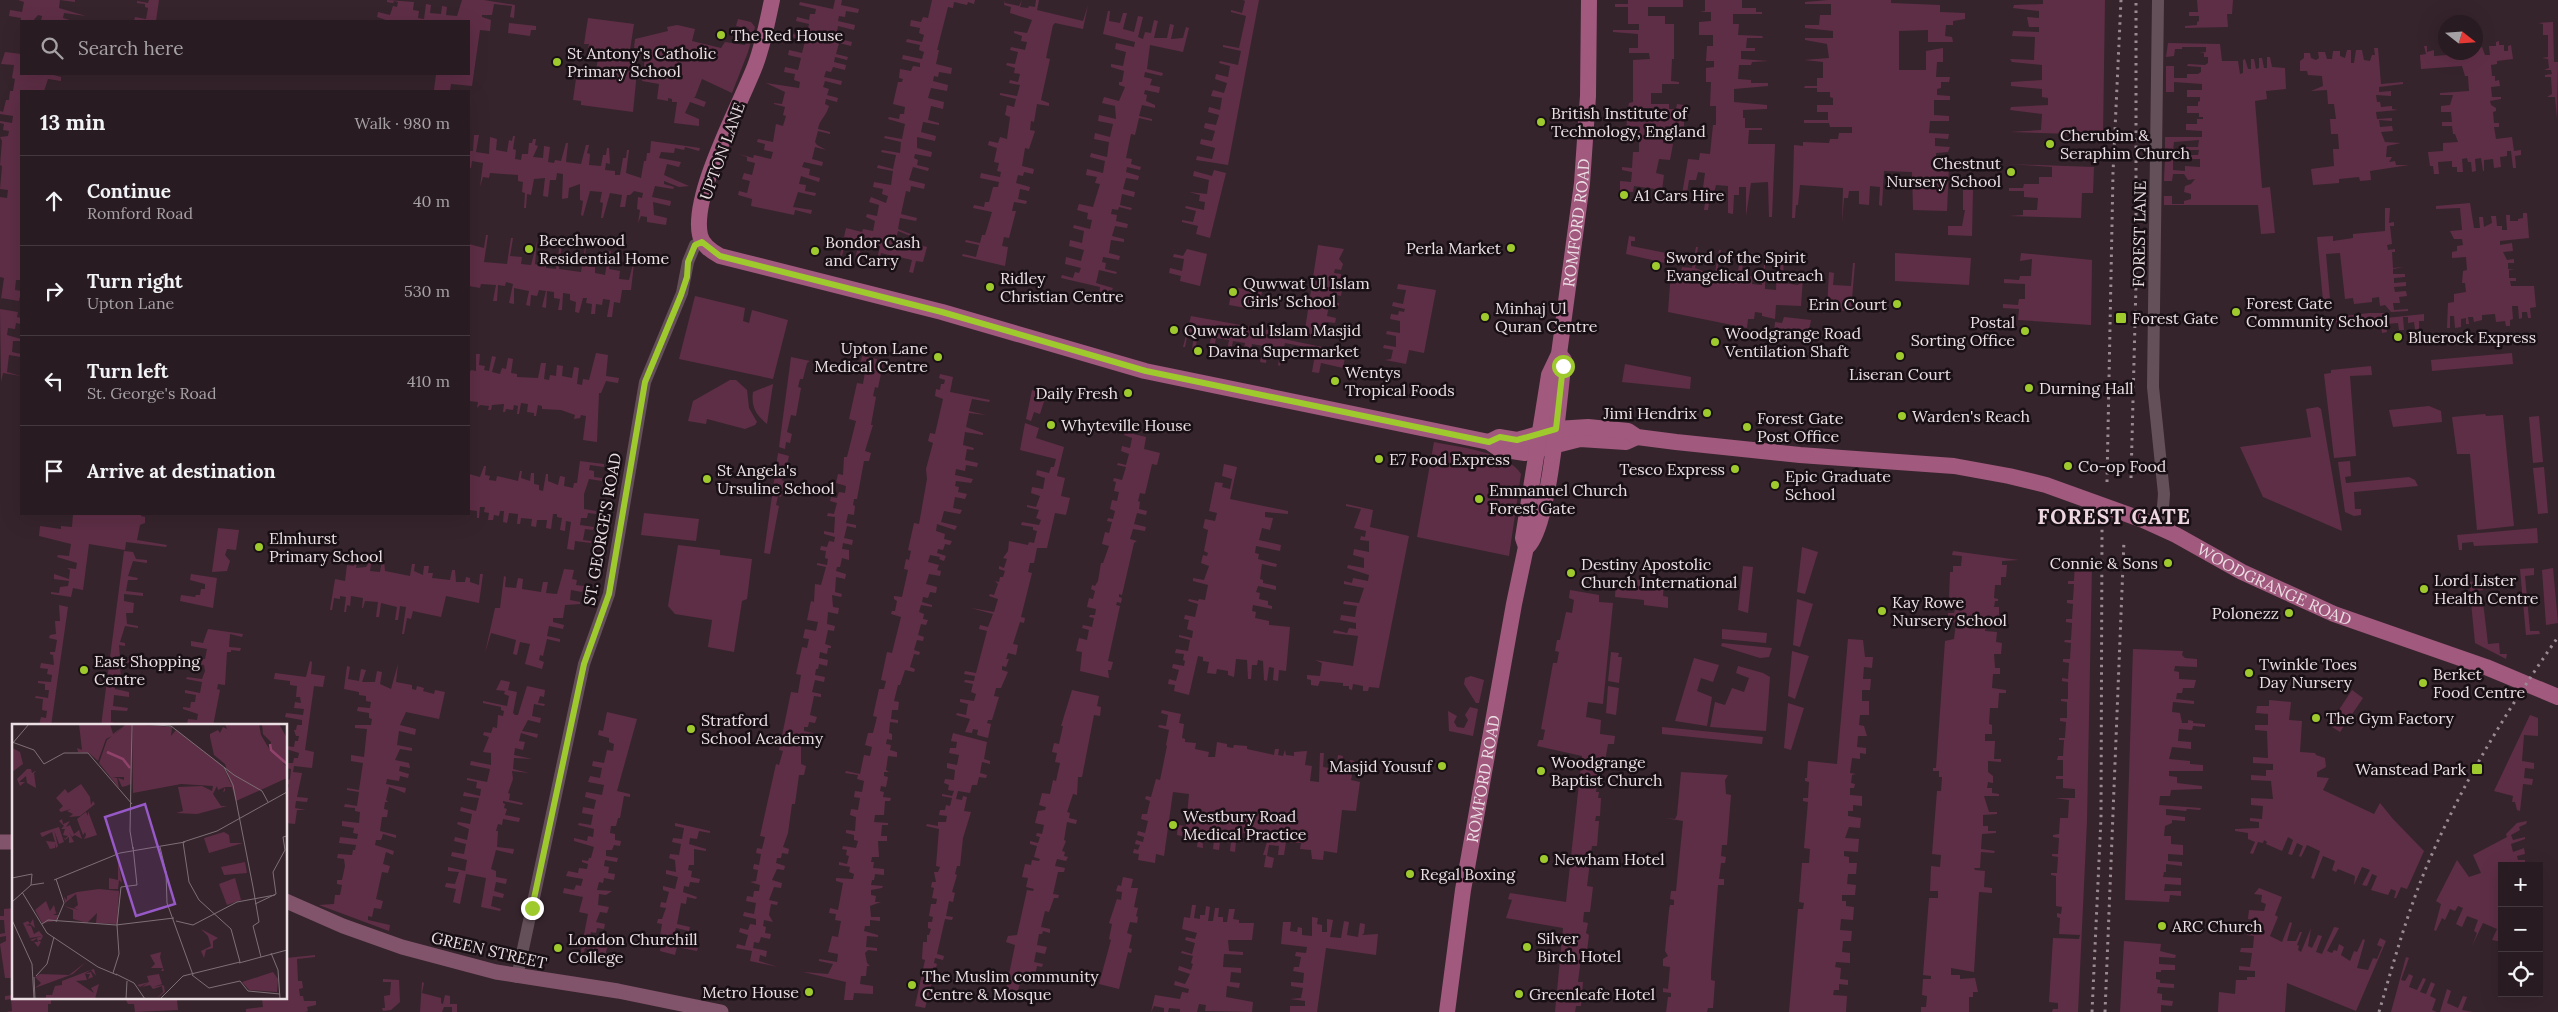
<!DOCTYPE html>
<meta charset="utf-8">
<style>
body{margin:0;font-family:Lora,serif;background:#30242a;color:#f1f3f6}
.controls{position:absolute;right:15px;bottom:15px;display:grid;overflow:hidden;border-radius:0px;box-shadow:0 5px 20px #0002}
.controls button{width:45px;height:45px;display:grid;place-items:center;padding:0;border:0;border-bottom:1px solid #44393f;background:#281b21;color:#f1f3f6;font:25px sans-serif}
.compass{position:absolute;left:2438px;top:15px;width:45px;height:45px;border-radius:50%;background:#281b21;box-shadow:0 5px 20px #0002;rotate:107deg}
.stop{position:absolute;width:15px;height:15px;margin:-11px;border:4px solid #9fca2e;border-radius:50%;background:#fff}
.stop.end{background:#9fca2e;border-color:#fff;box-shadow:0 1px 5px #0008}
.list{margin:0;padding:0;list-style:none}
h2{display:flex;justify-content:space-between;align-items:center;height:65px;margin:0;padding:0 20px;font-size:21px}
h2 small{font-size:16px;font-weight:400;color:#a5a1a5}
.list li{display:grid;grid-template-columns:32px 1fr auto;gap:15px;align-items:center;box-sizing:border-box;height:90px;padding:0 20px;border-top:1px solid #44393f}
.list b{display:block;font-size:19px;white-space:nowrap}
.list p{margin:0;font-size:16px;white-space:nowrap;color:#a5a1a5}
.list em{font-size:16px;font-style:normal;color:#a5a1a5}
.icon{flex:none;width:28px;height:28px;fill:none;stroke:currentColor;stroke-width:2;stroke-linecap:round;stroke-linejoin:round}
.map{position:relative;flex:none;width:2558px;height:1012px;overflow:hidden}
.search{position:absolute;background:#281b21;box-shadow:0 5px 20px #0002;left:20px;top:20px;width:450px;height:55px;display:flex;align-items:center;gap:12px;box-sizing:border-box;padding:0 18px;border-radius:0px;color:#a5a1a5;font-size:19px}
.panel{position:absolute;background:#281b21;box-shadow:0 5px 20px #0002;left:20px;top:90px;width:450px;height:425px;border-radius:0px}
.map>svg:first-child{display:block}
.green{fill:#5e2e46}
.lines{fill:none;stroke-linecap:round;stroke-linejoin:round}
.tertiary{stroke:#645059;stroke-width:12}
.secondary{stroke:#82546b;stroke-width:15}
.primary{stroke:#a1597e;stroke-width:16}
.rail{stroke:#9a8b92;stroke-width:3;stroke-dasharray:2.5 5;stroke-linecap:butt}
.route{stroke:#9fca2e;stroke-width:6}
.poi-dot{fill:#9fca2e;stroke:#181014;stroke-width:2}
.labels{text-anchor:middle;stroke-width:5;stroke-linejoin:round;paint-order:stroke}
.poi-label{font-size:16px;fill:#ebdfe4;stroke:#181014;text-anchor:start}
.street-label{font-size:16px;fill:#ebdfe4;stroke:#181014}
.district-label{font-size:21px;font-weight:bold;letter-spacing:1px;fill:#eed6e1;stroke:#181014}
.inset-river{fill:none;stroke:#91426b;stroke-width:2.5}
.inset-road{fill:none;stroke:#7e6f76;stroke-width:1}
.view{fill:#9759c8;fill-opacity:0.15;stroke:#9759c8;stroke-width:2.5}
.inset-edge{fill:none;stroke:#ebdfe4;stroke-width:2.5}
</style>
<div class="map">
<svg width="2558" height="1012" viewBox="0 0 2558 1012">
<rect width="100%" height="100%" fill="#36242c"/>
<g class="green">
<polygon points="18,0 75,0 75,2 60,0 59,8 86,16 64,13 63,18 73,21 41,21 42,16 38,15 33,21 20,23 21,18 9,16 10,10 22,12 24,2"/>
<polygon points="149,0 159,0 156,21 134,21 135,17 146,19 148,8 145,7 145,4 137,3 137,1 148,3"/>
<polygon points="387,0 414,2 413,10 419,11 418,18 424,19 426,4 431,5 430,13 441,14 442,6 447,7 446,15 457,16 462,0 484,0 515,5 514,18 510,17 512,6 494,4 492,15 482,15 482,17 491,20 490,31 480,30 472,86 451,84 450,91 434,90 436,74 469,74 469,21 389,21 377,17 378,12 390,15 393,6 397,7 398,2 394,1 393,3 387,2"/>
<path d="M835,0H842L841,5L859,9L858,13L846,11L845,17L839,16L838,21L855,25L854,30L838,26L837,32L842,33L840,39L852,42L851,46L839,43L836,54L848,57L847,60L835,57L834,62L846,65L845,70L833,67L831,72L826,71L824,77L842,81L841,85L825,81L823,87L829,89L827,95L838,98L837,102L826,99L825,104L829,106C826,117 819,120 818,129L830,132V134L818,131L815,142L817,145L826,150L815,147L812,159L823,162L822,166L804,162L802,167L810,169L809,175L820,178L819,182L801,176L799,184L806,185L805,191L816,193L815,196L798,192L793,207L812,210L811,214L795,210L794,215L751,206L752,199L738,195L739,191L747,193L750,181L742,179L744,173L752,175L755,163L747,161V157L739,154L753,158L754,155L771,159L773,152L764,150L765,144L757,142L758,139L773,142L776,124L783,126L786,116L783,115L785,107L774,104V103L782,104L785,92L766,83L799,88L800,82L794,80L795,74L784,72L785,67L798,70L801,58L788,55L789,50L802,53L805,41L792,37L793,34L806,37L809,24L796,21L797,17L809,20L810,14H815L816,9L799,5L800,2L833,9Z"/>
<polygon points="932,0 975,0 974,4 968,2 967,5 954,2 953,8 948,7 937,50 939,50 936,64 952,68 951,74 939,72 938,77 934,76 933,81 948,85 947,91 931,88 928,98 944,102 943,109 931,106 928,120 939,123 939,125 923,122 921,132 936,136 935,141 917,137 917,148 932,152 931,157 915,154 914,158 918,160 917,165 929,168 928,171 913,167 909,180 925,184 924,189 911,186 910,192 906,191 901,214 917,218 916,221 900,218 898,229 913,235 913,237 898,231 896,239 927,247 923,262 916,261 913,273 909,272 912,260 899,257 896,269 890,267 893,256 881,253 878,264 876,264 880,246 863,242 858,259 855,259 859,243 853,241 852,245 845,244 842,256 840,255 846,228 862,232 863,229 873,231 875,221 866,217 867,214 877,216 879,205 869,202 871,197 886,203 888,196 882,194 883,189 873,187 874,182 891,185 893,171 877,168 878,165 893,169 896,155 881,152 882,150 900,153 901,142 884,138 885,136 902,139 905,124 888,119 889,117 899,119 900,114 904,114 905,107 893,104 898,82 902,82 903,79 899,78 900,69 911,71 913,66 920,67 920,63 902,59 903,55 922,59 924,52 919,50 920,45 906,42 907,39 922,42 924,35 919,33 920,28 910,26 911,20 921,22 923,17 928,18"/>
<polygon points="1005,0 1005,3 1019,6 1022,0 1020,7 1028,8 1029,6 1035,7 1036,0 1039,0 1037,10 1083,21 1088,5 1083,29 1055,23 1053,25 1046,58 1050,59 1041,100 1049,103 1049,106 1037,104 1034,122 1031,121 1030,130 1035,131 1029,149 1025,148 1022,166 1034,169 1033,174 1024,172 1023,176 1018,175 1016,183 1030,187 1029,191 1020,189 1018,199 1027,201 1026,204 1014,202 1012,211 1016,211 1009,238 1004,237 1002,246 1008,247 1005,266 962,256 963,254 976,257 979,245 965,242 966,240 980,243 982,235 985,235 992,212 973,208 974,205 984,207 985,202 989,202 993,187 998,187 999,182 980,178 981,173 1000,177 1001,172 997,171 999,163 994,162 997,148 988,145 989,141 998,143 1000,137 1007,139 1010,117 1005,115 1007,105 1014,107 1016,99 1000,95 1000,93 1017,96 1020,85 1009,83 1010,80 1018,82 1020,74 1014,73 1015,68 1006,65 1007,63 1015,64 1018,52 1010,50 1011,47 1025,50 1027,42 1021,41 1022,36 1014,33 1014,31 1027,33 1032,20 1010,13 1011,7 1004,5"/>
<polygon points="1243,0 1259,0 1228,165 1196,160 1197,156 1212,159 1215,148 1200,144 1201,139 1212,141 1215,131 1204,128 1205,123 1216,125 1219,115 1208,112 1209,107 1220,110 1222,98 1211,96 1213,90 1224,93 1227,83 1215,79 1216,74 1228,77 1230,66 1219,63 1220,61 1238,65 1241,51 1223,47 1223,45 1239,48 1246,16 1231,12 1231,10 1242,13 1245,1"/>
<polygon points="1628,0 1683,0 1683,7 1648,7 1648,16 1665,16 1665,24 1674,24 1674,59 1672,59 1671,81 1679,82 1679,84 1662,84 1662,93 1651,93 1651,104 1669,104 1669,109 1676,109 1677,104 1684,105 1684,129 1665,126 1663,143 1673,144 1670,160 1659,159 1656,173 1664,175 1662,190 1634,186 1633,192 1620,191 1620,181 1631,182 1632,172 1622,170 1622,167 1632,168 1633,152 1639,152 1639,132 1626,131 1627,121 1648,122 1652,108 1628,108 1629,103 1633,102 1633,60 1650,59 1649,53 1629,53 1629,48 1638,48 1638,34 1613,32 1613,30 1639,30 1639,24 1628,24 1628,7 1615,7 1615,4 1628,4"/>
<polygon points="1705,0 1742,0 1742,8 1756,8 1756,12 1762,12 1762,14 1733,14 1733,24 1739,24 1738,35 1762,36 1763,38 1747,38 1746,48 1755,48 1755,51 1741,51 1741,59 1769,61 1752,62 1751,65 1739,65 1738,79 1751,80 1751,83 1768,83 1768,86 1734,89 1734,102 1767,105 1767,109 1743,110 1743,118 1745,118 1745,128 1762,128 1762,130 1749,130 1748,144 1775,144 1772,217 1769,217 1768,182 1751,183 1746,216 1746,187 1739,187 1739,195 1734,195 1733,214 1728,213 1728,186 1716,185 1713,197 1710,197 1708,210 1704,210 1706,196 1702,195 1705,173 1698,172 1696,180 1689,180 1687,193 1683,192 1680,206 1688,159 1699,160 1700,153 1710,154 1713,125 1716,125 1716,106 1710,106 1711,82 1706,82 1706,68 1714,67 1714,61 1706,61 1707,46 1713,46 1713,35 1699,35 1699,22 1711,21 1711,12 1700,12 1705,11"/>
<polygon points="1828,0 1891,0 1891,3 1940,5 1940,12 1965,13 1965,19 1953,21 1953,25 1946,25 1945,36 1952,37 1953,42 1928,42 1928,30 1899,31 1899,70 1926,70 1926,51 1943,48 1943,62 1937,62 1936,77 1950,77 1949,82 1941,82 1941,88 1937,89 1937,95 1950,96 1950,100 1934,100 1934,115 1949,116 1949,121 1930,121 1929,133 1949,134 1948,139 1935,138 1935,146 1950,147 1948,152 1936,153 1936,166 1949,166 1947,211 1913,210 1912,172 1884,171 1882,206 1879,205 1880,187 1870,186 1869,205 1859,204 1859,191 1849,191 1848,198 1844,198 1842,223 1843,188 1800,185 1798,205 1796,205 1795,218 1792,218 1794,145 1803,146 1803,142 1829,143 1830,139 1838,139 1839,133 1852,133 1852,127 1830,127 1829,123 1804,123 1804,120 1828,120 1828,112 1817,112 1817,105 1833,105 1833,98 1830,97 1830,92 1817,92 1817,88 1804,88 1805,86 1817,86 1817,78 1823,78 1823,62 1804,60 1829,58 1827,44 1805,40 1805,38 1833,38 1833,31 1805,28 1805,25 1819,25 1820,15 1831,15 1831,4 1805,4 1805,2"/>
<polygon points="2043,0 2105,0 2103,135 2010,132 2041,130 2042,114 2010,110 2011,107 2048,105 2048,98 2042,97 2042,89 2011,86 2011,82 2042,80 2042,65 2012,62 2010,59 2034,60 2035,37 2012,36 2013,31 2039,32 2039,27 2029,27 2027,17 2039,18 2039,11 2013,8 2014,5 2043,4"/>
<polygon points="2197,0 2233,0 2232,14 2227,14 2228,27 2185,28 2185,26 2197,25 2197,22 2199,21 2199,16 2189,16 2189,12 2198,12"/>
<polygon points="1108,11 1110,11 1109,21 1120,23 1123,13 1127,13 1123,29 1134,32 1138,16 1143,17 1138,37 1143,39 1145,32 1151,33 1154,20 1158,21 1154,38 1167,38 1170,24 1174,25 1171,39 1183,38 1186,27 1189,28 1183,52 1150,45 1147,69 1163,73 1162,76 1145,72 1144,77 1152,79 1150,85 1160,87 1159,93 1145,90 1144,94 1147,95 1146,101 1155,105 1155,108 1142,105 1139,116 1152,119 1152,121 1139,118 1135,135 1131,134 1126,158 1132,159 1131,164 1141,167 1140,170 1127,167 1126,172 1139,176 1138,180 1126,178 1123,189 1135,192 1134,197 1122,194 1120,205 1132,208 1131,210 1119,207 1118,210 1112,209 1111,214 1117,215 1116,221 1128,224 1127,228 1115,226 1112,236 1124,239 1124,242 1111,240 1109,253 1120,256 1119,260 1103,257 1102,262 1106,263 1105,269 1117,272 1116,274 1099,270 1096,283 1113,288 1112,290 1109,290 1107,297 1099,295 1100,287 1061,278 1062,275 1073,278 1075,272 1079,273 1081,268 1065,264 1066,257 1081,261 1084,250 1069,246 1070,240 1082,243 1084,231 1073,228 1074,225 1090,229 1092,220 1087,219 1088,213 1077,210 1079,204 1093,207 1100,184 1095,183 1097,177 1086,175 1087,169 1103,173 1105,161 1090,157 1091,153 1107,157 1109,142 1094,139 1095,133 1110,137 1113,124 1098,121 1099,115 1116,119 1115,106 1102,103 1104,97 1119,101 1125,87 1119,85 1119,82 1122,82 1124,71 1111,67 1111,64 1123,66 1126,52 1115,49 1116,43 1134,47 1135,42 1103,34"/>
<polygon points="588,18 634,24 630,50 639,51 633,112 581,105 581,101 573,100 576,79 584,80 585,70 596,72 599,49 588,48 589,44 584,44"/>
<polygon points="738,19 751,22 755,27 748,52 732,93 702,79 695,97 693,97 706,102 704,107 690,102 685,113 699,119 699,126 674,123 677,102 672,102 672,99 668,98 668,101 657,99 659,84 642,81 646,49 634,48 635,39 668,31 667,27 677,25 695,29 692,41 721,48 725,42 745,45 749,29 736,26"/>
<polygon points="2553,22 2554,62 2558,62 2557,119 2555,97 2547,97 2552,94 2551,77 2545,77 2545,75 2552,74 2551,70 2544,70 2549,68 2548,59 2542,58 2548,57 2548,35 2543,35 2543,24 2538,23"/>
<polygon points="509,23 536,26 536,30 531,30 530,36 508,33"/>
<polygon points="2499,41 2499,45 2504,45 2504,51 2508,51 2508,46 2511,45 2513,59 2497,61 2497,64 2491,65 2492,76 2495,76 2495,81 2499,80 2500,86 2491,87 2492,97 2501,97 2501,99 2490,101 2491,105 2496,108 2496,111 2493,112 2494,123 2499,123 2499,127 2494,127 2496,139 2512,137 2514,151 2521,150 2521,155 2515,156 2516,168 2513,168 2511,151 2507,151 2507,156 2500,157 2501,167 2494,168 2493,159 2484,160 2484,171 2483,171 2481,158 2475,159 2476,171 2472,172 2471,162 2468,162 2467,158 2462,159 2463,172 2457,172 2457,167 2452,167 2452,161 2438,162 2439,174 2434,174 2433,166 2430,166 2428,152 2443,151 2443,143 2458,142 2455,134 2453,134 2452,126 2442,126 2442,122 2452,122 2451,112 2441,112 2441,106 2450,105 2453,95 2440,95 2440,93 2469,91 2468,76 2465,76 2462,66 2421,69 2420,55 2426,54 2424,46 2427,46 2427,52 2434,50 2434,56 2447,55 2447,52 2475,54 2476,49 2482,47 2485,55 2490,55 2489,46 2496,46 2496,42"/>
<polygon points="2168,43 2220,44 2222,61 2238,61 2240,74 2243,73 2243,60 2245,59 2248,69 2251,69 2251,59 2254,59 2256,69 2259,68 2259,58 2262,58 2264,68 2267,68 2267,57 2270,57 2272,67 2285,68 2286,89 2266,91 2267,99 2255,101 2262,188 2270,187 2275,233 2261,234 2258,205 2164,205 2164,196 2172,196 2172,204 2184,204 2184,201 2191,199 2191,194 2184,192 2185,186 2191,184 2195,179 2188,180 2184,174 2173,174 2172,181 2164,181 2165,158 2173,158 2173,170 2185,171 2185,166 2200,167 2200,159 2186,159 2186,155 2198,155 2199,150 2186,150 2186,147 2198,147 2199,140 2174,142 2173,150 2165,149 2165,137 2202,137 2202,131 2186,130 2186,124 2197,124 2197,119 2203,119 2203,117 2199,117 2199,113 2187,113 2187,106 2198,106 2198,102 2200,101 2200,97 2187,97 2187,90 2202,90 2202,84 2174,82 2174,92 2166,92 2166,66 2174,66 2174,78 2187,78 2187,74 2198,74 2201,72 2201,67 2187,66 2188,64 2205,65 2208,63 2208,57 2204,57 2204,53 2199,53 2206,52 2206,47 2182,47 2182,49 2175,49 2174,56 2166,57"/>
<polygon points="2374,48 2378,48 2381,84 2403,82 2403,84 2379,87 2379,92 2391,91 2391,96 2376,95 2377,102 2380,102 2381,107 2392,106 2392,109 2398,110 2376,112 2377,119 2392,118 2392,121 2379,120 2380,127 2392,126 2393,131 2381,132 2385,142 2401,143 2387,146 2386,157 2392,157 2389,162 2395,161 2396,165 2409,165 2370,171 2371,180 2360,181 2359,177 2339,179 2339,183 2313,185 2311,169 2334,166 2333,149 2339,149 2338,134 2331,134 2330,119 2336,119 2334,104 2328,104 2327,90 2311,91 2323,86 2322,76 2308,75 2307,71 2300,71 2300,61 2304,58 2304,53 2310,53 2311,58 2316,60 2319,58 2318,52 2325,52 2327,59 2332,59 2333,51 2340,51 2340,56 2345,58 2347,50 2351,50 2351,63 2354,63 2356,50 2362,50 2364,60 2370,61 2372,55 2375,55"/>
<polygon points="5,52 21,54 21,74 50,74 61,77 61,81 48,79 44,91 21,91 21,280 16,280 15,290 21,291 19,301 1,298 0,306 4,278 0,277 0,197 7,198 8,190 0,189 2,166 0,165 2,141 0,137 8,136 9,131 3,130 4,124 0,123 0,121 12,123 13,116 0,114 0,111 3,112 6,100 9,100 10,91 13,91 15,79 12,78 14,65 1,64"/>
<polygon points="474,135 479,135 476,152 489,154 490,137 497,139 496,150 507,152 509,140 512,141 513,136 515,136 513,149 516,150 515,159 521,160 522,154 528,154 529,143 532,143 533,139 536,139 535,145 538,146 533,157 543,158 544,146 550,147 548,162 554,163 555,160 561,161 566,143 568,143 566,162 581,164 586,145 589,145 587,153 590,154 589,165 601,166 603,155 606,155 607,148 609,148 610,164 606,163 605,170 615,171 615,175 620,175 623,158 626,158 627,150 629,150 626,173 641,178 644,161 646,161 647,153 650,153 651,141 700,148 699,151 685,147 684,150 675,148 674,153 661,152 659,158 681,162 679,167 667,164 664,175 689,186 679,187 664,181 664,184 674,187 673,189 655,186 652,197 671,201 670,206 653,202 654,215 667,218 666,225 647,222 647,217 641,216 638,223 640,210 637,209 638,197 642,198 643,193 634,191 630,195 627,195 625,207 620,207 622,195 610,193 603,218 601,218 603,203 600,202 602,192 590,191 583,216 581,215 583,201 580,200 580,184 569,188 568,198 562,199 563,174 557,173 556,180 550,180 548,197 543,196 545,178 534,179 531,195 527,194 526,208 524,208 525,193 522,192 523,182 518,181 518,175 490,173 489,178 483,177 480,187 483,163 472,161 471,168 469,168 469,151 473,151"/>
<polygon points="2009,164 2094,167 2093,193 2082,193 2081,218 2009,216 2023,215 2023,210 2037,210 2038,198 2024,197 2024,191 2009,191 2009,188 2023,188 2024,184 2039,184 2039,177 2052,177 2052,167"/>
<polygon points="1214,170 1226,173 1210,238 1196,234 1198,226 1182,222 1182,220 1193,222 1196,211 1185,208 1186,206 1204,210 1205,202 1199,201 1200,195 1189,192 1207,194 1209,180 1193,176 1194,171 1212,176"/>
<polygon points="1963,190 1973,190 1972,236 1948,235 1948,226 1962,226 1965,210 1963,210"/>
<polygon points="2470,203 2474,228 2480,228 2479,217 2483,217 2484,227 2492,223 2491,216 2496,216 2497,226 2502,226 2502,230 2507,230 2506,215 2510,215 2510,221 2518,221 2518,219 2523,218 2523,213 2527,213 2529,238 2500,241 2500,245 2512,243 2513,251 2503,252 2507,260 2514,259 2514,263 2508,263 2508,269 2515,270 2509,270 2509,278 2516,278 2516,281 2510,281 2511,286 2534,286 2536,307 2530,308 2531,318 2528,318 2527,312 2522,312 2522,318 2519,319 2518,306 2512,306 2513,319 2510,320 2510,326 2506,326 2505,321 2496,322 2495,314 2482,315 2482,320 2474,322 2473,317 2468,317 2469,324 2466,324 2466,318 2461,319 2461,327 2455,328 2454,316 2450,316 2450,328 2447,328 2448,303 2454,302 2454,294 2466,292 2465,283 2462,283 2463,271 2467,270 2466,257 2452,258 2452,252 2457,251 2457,246 2463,245 2462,239 2454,239 2450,231 2462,230 2460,208 2436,209 2436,206"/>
<polygon points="2385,208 2390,208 2389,223 2394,222 2394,226 2390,226 2392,244 2387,245 2388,250 2395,249 2395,252 2392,252 2393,268 2404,267 2393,269 2393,274 2405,274 2405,277 2394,278 2394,283 2406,282 2406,286 2394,287 2395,292 2406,291 2407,296 2399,297 2400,303 2393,303 2394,310 2408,309 2408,311 2391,312 2385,305 2380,306 2379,297 2372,298 2372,302 2354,304 2353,298 2345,299 2340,253 2326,254 2331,310 2324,311 2317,237 2333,236 2333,241 2353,238 2353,234 2385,231"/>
<polygon points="486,235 488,235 484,262 507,264 511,238 513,238 510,256 522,257 521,264 531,265 537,241 535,264 538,265 539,259 547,260 546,268 556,269 560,243 562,244 559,269 581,272 585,247 586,247 584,266 595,267 595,273 605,275 609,251 611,251 609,269 620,271 619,279 629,280 635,255 631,290 622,290 620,303 614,302 612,317 607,317 610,300 603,299 602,305 596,304 595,314 591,314 592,304 586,303 587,298 583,298 579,313 575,312 576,302 570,300 570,294 563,293 562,310 558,310 560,299 554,298 554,292 547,291 546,308 542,307 546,291 539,290 537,296 531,295 530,306 526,305 529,291 514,288 514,304 509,303 513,284 506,282 505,286 498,285 497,301 493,301 496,285 481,284 480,288 469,286 469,244 484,248"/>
<polygon points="1629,236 1635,237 1635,241 1631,241 1631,246 1666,253 1665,263 1626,254"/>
<polygon points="1318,245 1344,249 1339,259 1343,264 1341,270 1335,269 1334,273 1341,274 1341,277 1344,278 1343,281 1336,279 1334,286 1342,289 1341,296 1332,294 1332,302 1339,303 1339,306 1329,305 1327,316 1336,318 1335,323 1327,322 1326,325 1328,326 1326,333 1333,335 1332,338 1318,335 1317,338 1304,336"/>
<polygon points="1696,247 1698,247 1695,268 1705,272 1715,272 1719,250 1721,250 1717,272 1737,276 1741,254 1743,254 1742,276 1753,276 1752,284 1762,285 1765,255 1765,289 1776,290 1777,256 1783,257 1784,283 1798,285 1803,278 1801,306 1776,305 1775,319 1762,316 1762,313 1755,312 1754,319 1748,319 1747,328 1668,312 1671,271 1681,272 1682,267 1692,268"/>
<polygon points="1187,249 1207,254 1200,286 1180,281 1181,276 1169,273 1170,268 1182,271 1184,259 1173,257 1174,254 1183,256"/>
<polygon points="1895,253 1971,258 1969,285 1895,281"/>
<polygon points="2021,253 2092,260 2091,325 2018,320 2019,309 2003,308 2003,304 2018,305 2019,299 2025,299 2025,284 2004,283 2004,279 2019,280 2020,276 2031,276 2032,259 2020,261"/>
<polygon points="1853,263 1855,263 1851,311 1827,310 1829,272 1834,273 1833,285 1851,286"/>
<polygon points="1398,284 1436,290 1424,353 1409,350 1406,364 1385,360 1391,359 1393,350 1383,348 1384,345 1396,347 1396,336 1386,334 1387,331 1400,333 1400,321 1390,319 1391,314 1398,315 1399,311 1404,312 1405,309 1392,306 1393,302 1403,304 1406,290 1397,289"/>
<polygon points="1232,287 1262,292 1258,310 1229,305"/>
<polygon points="695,296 745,308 743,321 749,323 752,310 788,320 773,379 679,359"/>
<polygon points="0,309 18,312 17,317 21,318 21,324 16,323 15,329 8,328 7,335 21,339 21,341 13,341 12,352 21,354 21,357 9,355 7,372 21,376 3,373 1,382"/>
<polygon points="2369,313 2385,313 2386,318 2424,314 2424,321 2419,321 2419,329 2415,329 2414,322 2408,323 2408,317 2403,317 2404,330 2399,330 2398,323 2386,324 2387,332 2382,333 2381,324 2336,324 2336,317"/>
<polygon points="1191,316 1284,333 1284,339 1346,352 1343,368 1321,363 1319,373 1312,372 1316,349 1285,343 1280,366 1278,365 1281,349 1268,347 1266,363 1260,362 1263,346 1252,344 1249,360 1242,359 1245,343 1233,341 1230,357 1226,356 1229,340 1216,338 1213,354 1208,353 1211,337 1198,334 1195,351 1192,350 1194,333 1188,332 1185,347 1183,347"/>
<polygon points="1784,317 1811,320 1807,340 1774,333 1775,322 1782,323"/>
<polygon points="596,353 608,355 606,376 619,378 618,383 606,381 601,393 599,393 597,442 583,440 586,416 581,415 580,418 574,419 575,415 561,410 542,409 542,406 538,405 536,416 534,416 534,413 527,412 528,404 521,403 519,414 517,414 518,406 514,405 513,410 506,409 505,412 503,412 504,404 492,405 491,410 488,410 489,406 480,405 477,408 478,402 469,401 469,374 471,370 476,371 476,354 480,354 479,365 485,366 484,370 489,371 492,356 496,357 492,372 500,374 502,368 506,369 508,358 513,359 511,373 517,374 517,377 538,378 541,363 546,363 544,379 549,380 550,375 556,376 557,365 563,366 562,376 572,378 574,367 579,368 577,384 582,385 583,379 589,380"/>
<polygon points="2512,353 2513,364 2432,371 2431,360"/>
<polygon points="862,356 877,359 876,363 883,364 878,388 875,387 873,396 876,397 871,425 873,425 865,451 871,453 869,461 864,461 857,499 854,499 853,505 855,506 854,515 848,514 846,523 856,525 856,528 847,526 844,538 853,540 852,545 843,543 842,549 849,550 849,560 842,558 840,567 837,567 836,571 846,574 845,579 836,577 835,592 842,594 841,597 832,595 833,607 839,608 838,614 828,612 827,624 835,626 834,631 828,630 825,644 831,646 831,648 828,648 827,654 820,652 819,658 828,660 827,666 819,664 818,669 816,669 815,675 825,677 824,682 815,680 812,692 821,694 821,697 814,696 810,715 817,717 815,723 809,722 808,727 804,727 804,731 813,733 812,738 806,737 804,746 801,746 801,764 806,766 804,775 799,775 795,804 792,804 788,833 783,847 789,849 788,854 782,853 781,858 777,858 776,863 785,866 784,870 777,869 772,880 782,883 781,888 774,887 769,900 778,902 777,905 771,904 769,915 773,922 764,920 763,926 766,927 765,933 771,934 770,939 761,937 759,943 754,942 753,948 767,951 766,957 760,955 759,961 778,967 750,961 752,951 736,948 737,944 745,946 748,935 739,932 740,928 748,930 750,924 756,925 756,919 743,916 744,912 754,914 756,903 746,901 747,896 753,897 754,891 759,891 760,885 750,882 756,881 758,870 753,869 754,864 759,865 761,854 756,853 757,848 762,849 765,837 760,836 776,764 779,765 783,751 779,750 791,692 798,693 801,675 796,674 802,647 807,648 809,639 803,638 805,629 816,631 818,622 807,620 811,601 814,602 815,584 821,585 826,567 817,565 817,563 827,565 828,559 825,558 826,551 820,550 821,546 827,547 829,541 834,542 835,537 824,534 824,531 834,533 835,517 827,516 828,513 834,514 837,503 830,501 831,497 837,498 839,492 845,493 846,486 836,483 838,474 843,475 844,457 847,457 856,421 849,419 857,383 863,384 866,366 860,365"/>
<polygon points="791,357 810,361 807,363 803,379 800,379 798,387 801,388 796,416 791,415 787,432 792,434 790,443 786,442 785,449 779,447"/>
<polygon points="1625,364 1691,377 1690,389 1622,382"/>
<polygon points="2371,366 2372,375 2350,376 2356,456 2334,458 2324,374 2331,373 2331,370"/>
<polygon points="940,374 953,377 950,392 990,400 989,402 972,399 969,411 986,415 969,413 966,427 983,433 983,435 965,432 963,445 974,448 973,450 967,449 965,460 978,463 977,467 966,465 965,471 956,469 955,475 973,479 971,483 956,481 955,486 959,487 958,492 967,494 965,499 955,497 953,508 962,510 960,514 944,511 941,522 957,526 955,530 937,524 936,531 945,534 944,539 952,541 950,545 945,544 943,550 938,549 937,553 946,556 944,561 939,559 940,557 930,555 928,562 939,565 937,570 941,571 940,576 929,574 926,584 937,587 936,593 930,592 928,598 923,597 922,602 932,605 932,607 921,605 919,612 924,614 923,619 928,620 926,625 921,624 918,635 924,637 923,641 917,640 914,650 920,652 919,655 914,654 910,667 915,669 914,672 905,670 900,685 898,685 894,701 899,702 898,710 892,710 891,719 898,720 898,723 890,722 889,733 892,734 892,740 887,739 886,744 891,745 890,750 897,752 897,757 888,756 886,770 889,772 884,772 884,776 888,777 886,787 881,786 880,791 884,792 883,797 891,798 890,801 885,801 884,815 875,815 874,822 888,823 888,825 882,825 881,836 887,836 887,841 878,841 879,857 872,857 871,862 874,862 873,868 884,869 884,875 875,874 874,880 872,880 871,885 883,886 882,888 871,890 871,895 876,896 875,902 881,902 870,906 871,917 880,917 880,921 870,920 870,926 865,926 864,931 878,935 878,937 867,936 866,947 877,948 877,951 868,950 865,953 867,963 870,966 867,966 866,976 861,976 860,984 873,986 873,994 854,993 853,1000 844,1000 846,982 803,972 828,974 833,964 819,961 819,959 837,962 838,954 828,952 832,936 838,937 841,921 835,920 836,914 829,913 830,908 838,910 843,883 836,881 836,878 853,879 854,874 849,872 850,867 839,865 839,862 847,864 849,856 846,855 847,850 842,849 843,846 856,848 858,841 854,840 854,835 846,833 846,830 855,831 856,817 850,815 851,809 858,810 860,798 854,797 855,791 862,792 864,781 857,779 858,775 845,773 846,771 860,774 864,755 870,756 872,747 865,745 868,733 873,733 877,717 873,716 879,689 884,689 886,681 881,680 887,652 892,653 901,617 891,614 892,611 895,611 897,601 894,599 894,596 902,597 908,570 904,569 906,559 909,560 911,551 908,550 914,523 919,524 927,479 926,469 933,443 928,441 930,433 935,434 943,399 935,396 936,389 940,390 941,384 944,384 945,380 939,378"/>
<polygon points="730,380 736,380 747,390 749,408 757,422 755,425 745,429 707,419 706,424 688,421 693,401"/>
<path d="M773,384L767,424C756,415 751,407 753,392Z"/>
<polygon points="1032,390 1046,395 1040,414 1034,412 1031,421 1026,419"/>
<polygon points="2429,406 2441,411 2442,422 2393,427 2389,410"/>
<polygon points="2318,407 2321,409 2342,531 2263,497 2240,447 2311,437 2306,409"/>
<polygon points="2485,414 2486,416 2503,415 2514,526 2477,530 2470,454 2457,454 2452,417"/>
<polygon points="2539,416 2543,462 2533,463 2529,417"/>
<polygon points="1025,423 1039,428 1036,438 1064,447 1057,476 1065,478 1061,496 1070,498 1066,515 1055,513 1047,548 1037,548 1034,563 1030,563 1028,572 1032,573 1021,617 1025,618 1024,623 1020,622 1013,644 1018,645 1016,655 1008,653 1006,659 1009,659 1006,667 1002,666 1002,670 1008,672 1001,688 996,688 994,696 999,697 992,720 988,720 987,723 991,724 988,738 977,735 978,730 973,729 972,733 965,732 970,719 956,715 957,713 966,715 968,704 960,702 960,699 974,701 976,694 971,692 973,684 964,682 965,680 974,681 975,676 964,674 965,671 976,673 987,631 979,629 980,625 988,627 993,614 971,608 994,612 998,599 989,596 990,594 994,595 998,584 995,581 999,582 1000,577 1003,577 1005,571 999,569 999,566 1004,568 1007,559 1003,558 1008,551 1009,541 1028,545 1029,542 1034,543 1037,531 1033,530 1033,527 1021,525 1022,522 1039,525 1041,520 1036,518 1039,510 1027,507 1027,505 1036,507 1040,496 1031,493 1032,487 1043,489 1045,478 1036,475 1037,470 1049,473 1051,467 1054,467 1056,459 1020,450"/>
<polygon points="1125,432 1146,437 1144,449 1160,453 1157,465 1152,464 1145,494 1140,493 1138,501 1140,502 1139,509 1147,511 1146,515 1137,513 1134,524 1146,527 1145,531 1133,529 1130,539 1137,541 1134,543 1122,595 1119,594 1119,597 1122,598 1121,603 1117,602 1116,605 1120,606 1108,661 1113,662 1111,670 1108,670 1109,678 1080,671 1082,652 1076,651 1079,638 1087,640 1089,630 1082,628 1083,625 1092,627 1094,618 1089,617 1090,615 1095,615 1096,609 1087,607 1089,598 1093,599 1095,591 1091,589 1092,585 1095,586 1098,581 1101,563 1103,563 1109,546 1102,544 1105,532 1109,533 1112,522 1107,521 1108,518 1113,519 1115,511 1110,509 1112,500 1117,501 1119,492 1114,491 1116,482 1113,481 1114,478 1122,480 1126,467 1117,465 1118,463 1126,465 1129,454 1121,451 1122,446 1130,448 1132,438 1124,435"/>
<path d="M1434,442C1458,447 1508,452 1521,474L1509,556L1417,537Z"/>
<polygon points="778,453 789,456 784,478 781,480 784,481 781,497 778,496 776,505 779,506 770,554 764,553"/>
<polygon points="580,461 604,464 604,467 590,465 589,470 594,471 594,477 602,478 602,481 589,479 584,494 584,509 596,511 596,514 588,513 587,518 581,518 580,525 594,527 593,530 585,529 583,540 591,541 591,543 575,541 574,550 567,549 571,522 566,521 565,531 560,530 562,518 557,517 557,514 553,514 551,529 546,528 547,520 537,520 536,527 531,526 532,519 521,518 520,524 517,524 518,514 509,513 507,523 503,522 504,511 500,511 499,516 494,515 493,520 488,520 489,513 484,512 485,507 480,507 479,518 477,518 477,511 469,510 469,474 480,477 484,466 486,466 485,475 490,476 489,480 496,481 497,476 518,481 520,471 522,471 521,478 530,481 531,473 534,473 534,484 539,485 539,490 543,491 546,474 548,474 548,481 558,485 560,476 565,477 564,486 573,488 574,483 577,483"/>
<polygon points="2350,461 2351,476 2345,477 2346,483 2409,477 2415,480 2418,486 2354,492 2355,509 2361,509 2361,515 2354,516 2345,512 2338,462"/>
<polygon points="1224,464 1237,467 1230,499 1288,511 1288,514 1265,512 1265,517 1273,518 1270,530 1262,528 1259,540 1281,545 1280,551 1256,546 1255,553 1259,554 1258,559 1277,564 1276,567 1262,564 1260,579 1263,580 1263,583 1276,586 1276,590 1258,586 1256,592 1260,593 1259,599 1268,601 1268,605 1272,606 1272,609 1253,605 1252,611 1256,612 1255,618 1269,621 1269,625 1290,627 1286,671 1279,670 1278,681 1273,680 1274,668 1269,667 1267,681 1264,680 1263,661 1258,660 1257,665 1252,665 1251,679 1248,679 1247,660 1236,659 1234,677 1228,675 1228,671 1217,669 1216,674 1207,673 1209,662 1203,661 1203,657 1198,656 1189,695 1174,691 1175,685 1168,684 1169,679 1176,681 1179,670 1172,668 1173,664 1184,666 1185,661 1183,660 1184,654 1175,653 1176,649 1188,651 1190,640 1179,637 1179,635 1192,638 1193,631 1187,629 1189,620 1184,619 1185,615 1195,617 1198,604 1188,601 1189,599 1198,601 1199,599 1205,600 1208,585 1193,581 1193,578 1204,580 1209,566 1201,563 1203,555 1207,556 1208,553 1204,551 1208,530 1203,528 1205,519 1215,521 1217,513 1209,511 1215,482 1223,483 1222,487 1230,489 1232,479 1222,476"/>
<polygon points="2544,467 2548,513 2538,514 2533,468"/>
<polygon points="1346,504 1373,510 1370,527 1409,536 1379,688 1369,687 1368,691 1363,691 1363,686 1353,684 1352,690 1349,689 1349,686 1343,686 1343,683 1320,681 1318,686 1311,685 1311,680 1307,679 1307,675 1320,676 1322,663 1315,660 1353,666 1358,636 1333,633 1334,630 1347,633 1349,628 1356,629 1356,623 1340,620 1341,615 1355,617 1357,606 1343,604 1344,601 1359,603 1364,588 1344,584 1344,581 1352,583 1353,578 1368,581 1369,575 1347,568 1348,565 1364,568 1364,558 1353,555 1354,549 1369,552 1369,541 1360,540 1361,536 1365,537 1366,531 1354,528 1361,509 1346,506"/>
<polygon points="644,513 699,519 696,541 641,535"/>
<polygon points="73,514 141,514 141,516 145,517 145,523 140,525 137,540 167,545 166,547 126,542 125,550 89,544 83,590 73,588 71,597 51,594 51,592 59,593 60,587 68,586 69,581 54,579 54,574 69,579 70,570 67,568 76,569 77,563 57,557 58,555 69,556 71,544 39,536 40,526 61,529 61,526 72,527"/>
<polygon points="218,528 239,530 236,550 227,549 225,555 230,561 227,571 212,572"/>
<polygon points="2537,528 2538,543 2474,546 2473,542 2462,543 2462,550 2459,550 2457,535"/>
<polygon points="678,545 720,550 720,555 752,559 747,599 742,601 734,652 708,647 712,620 675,614 668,606"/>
<polygon points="1802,547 1818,552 1805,594 1797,592"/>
<polygon points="124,551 133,552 136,559 147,560 147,563 133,561 128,576 138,578 137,580 128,580 126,591 143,593 143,596 124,594 124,601 134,603 133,613 126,613 127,624 138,626 138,628 125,626 120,642 125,643 125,646 119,645 120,657 134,659 133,664 117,660 116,667 120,668 121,677 132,678 131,681 119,679 118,684 115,684 115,689 129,692 129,697 114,695 113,706 128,708 127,711 111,710 111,722 118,724 118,726 101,726"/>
<polygon points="1953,551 2019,560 2002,561 2002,565 2007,565 2006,577 2001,577 2001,585 1995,585 1994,598 1998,599 1998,601 1995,601 1994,607 1999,607 1999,619 1994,618 1994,624 1986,624 1985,631 1997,632 1996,642 2002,643 2001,654 1994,654 1995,668 2000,668 2000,674 1993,674 1992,688 2006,690 2006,693 1999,693 1998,708 1990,708 1989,724 1992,725 1992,734 1985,734 1985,741 1995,741 1994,759 2001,759 2001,762 1988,761 1988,772 1993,776 1993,783 1988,782 1987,788 1992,788 1992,793 1999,794 1999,796 1984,796 1989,812 1997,812 1997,814 1983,815 1983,826 1988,826 1988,831 1996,831 1996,833 1982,834 1981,849 1995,851 1994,853 1981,852 1980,868 1974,868 1975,870 1985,871 1984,887 1992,888 1992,893 1979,892 1974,972 1951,968 1951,975 1960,975 1960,979 1975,978 1978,992 1973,992 1973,997 1969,997 1969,1012 1921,1012 1921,1007 1926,1007 1927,996 1922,995 1923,979 1931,979 1931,976 1923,975 1929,898 1938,898 1938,891 1930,891 1931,866 1940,867 1941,855 1932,854 1937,791 1941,791 1942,777 1939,777 1939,771 1933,771 1933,768 1936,768 1945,641 1954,639 1956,623 1948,622 1948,613 1954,613 1955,610 1959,610 1956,607 1956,601 1949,600 1950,572 1953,572 1953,566 1961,566 1962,556 1952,555"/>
<polygon points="356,556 358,556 356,568 366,567 372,558 370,571 380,572 382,560 384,560 385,571 410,576 412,564 415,564 414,571 423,575 424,566 429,566 428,573 433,573 432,578 450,580 452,570 455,570 456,582 465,582 466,577 470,578 470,582 479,585 480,574 483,574 479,603 446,596 441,617 413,611 411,619 407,618 404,634 402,634 406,607 400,606 398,620 395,620 397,607 381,603 379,617 376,617 378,602 365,601 363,608 362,608 363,598 351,596 350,606 347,605 346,612 344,612 346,597 340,596 340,599 334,598 332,610 330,610 335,579 345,581 347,565 354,566"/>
<polygon points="2075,563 2092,564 2087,821 2078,1012 2052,1012 2053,1009 2058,1009 2058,1003 2049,1002 2053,938 2079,939 2080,935 2059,934 2060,918 2057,917 2057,913 2061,914 2062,907 2056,906 2056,876 2051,875 2051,873 2057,873 2058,857 2052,856 2052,854 2058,854 2059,838 2053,837 2053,835 2059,834 2060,818 2068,818 2069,800 2055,798 2075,798 2075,789 2063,788 2063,779 2056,779 2056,776 2063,776 2063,760 2057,760 2058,756 2063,756 2064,740 2059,740 2059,738 2065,738 2066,722 2060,721 2060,718 2067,718 2067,702 2061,701 2061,699 2068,699 2068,682 2062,681 2062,678 2068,679 2069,663 2063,662 2063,659 2070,659 2071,643 2064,642 2065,640 2071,640 2072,623 2066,622 2066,619 2072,619 2073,604 2067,603 2067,600 2073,600 2074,584 2068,584 2068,581 2074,581"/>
<polygon points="1743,566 1753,567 1748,613 1738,610"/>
<polygon points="2534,568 2534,575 2525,576 2530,631 2539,631 2540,634 2526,635 2520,569"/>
<polygon points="2553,568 2558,623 2546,625 2542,570"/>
<polygon points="564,569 574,570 572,579 577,580 576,585 584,586 582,592 571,590 570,600 580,602 580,604 565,605 563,618 553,618 553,622 564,625 563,629 549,626 547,636 560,639 560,642 547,639 543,656 540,655 539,660 544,662 542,669 525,664 530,644 520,642 517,655 513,654 516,640 491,633 485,653 495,608 500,608 504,576 506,577 505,587 516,588 518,578 523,579 522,589 541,592 543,582 548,582 546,593 557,594"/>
<polygon points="191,574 217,578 213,608 180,601 181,595 195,597 196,595 200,595 201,589 205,589 205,584 190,580"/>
<polygon points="1616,578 1664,582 1663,596 1668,597 1668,608 1644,605 1644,600 1615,597"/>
<polygon points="2482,581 2483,590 2477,591 2478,602 2483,602 2488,644 2499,643 2500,654 2507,654 2506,659 2475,643 2469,582"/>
<polygon points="1570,590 1599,595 1599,602 1613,603 1603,704 1588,702 1586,717 1601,720 1600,734 1615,736 1614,744 1608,744 1604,767 1599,767 1596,792 1599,792 1598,798 1601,798 1600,816 1596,816 1595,821 1599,821 1597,846 1592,846 1587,886 1593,887 1590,912 1584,912 1583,922 1588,923 1586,933 1589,935 1587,951 1582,950 1578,982 1583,982 1581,1006 1576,1006 1575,1012 1555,1012 1563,928 1506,918 1512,900 1508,899 1510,893 1566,902 1582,756 1537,746 1539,740 1543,740 1545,730 1541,729 1553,663 1557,663 1559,652 1555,651 1557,640 1560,640 1566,612 1572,613 1574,600 1569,598"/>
<polygon points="1797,599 1813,604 1800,647 1793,645"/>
<polygon points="59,605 68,607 51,726 39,725 41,717 46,718 47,711 42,710 43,699 35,698 36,696 48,698 49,690 45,690 45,684 38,683 38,681 51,682 52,675 47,674 48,669 40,668 41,663 54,665 53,655 50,654 50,652 55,652 57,640 49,638 50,635 56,634 55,621 60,621"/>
<polygon points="208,629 243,634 242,637 230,634 229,647 241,648 240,651 231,650 231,652 227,652 225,685 218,684 217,689 220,690 213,726 180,725 180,723 187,724 188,719 197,720 198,714 183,709 183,707 190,708 191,702 195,702 196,695 185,693 185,690 200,693 202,682 186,679 187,677 202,679 205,671 204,665 188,662 189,660 200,662 200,659 205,659 207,649 191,646 191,641 203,643"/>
<polygon points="1722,629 1767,633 1766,643 1722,639"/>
<polygon points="1848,639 1863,640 1865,657 1873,657 1872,668 1864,667 1863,679 1871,679 1870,690 1862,690 1862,701 1869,701 1869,715 1860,715 1859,725 1864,726 1867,736 1858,736 1857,747 1866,748 1866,754 1860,753 1860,759 1852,758 1850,773 1856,774 1852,775 1851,783 1855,784 1854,788 1850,788 1850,795 1862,796 1862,806 1853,805 1853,811 1848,811 1848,816 1861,818 1860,828 1849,827 1845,838 1859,839 1858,852 1844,851 1844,856 1849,857 1849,863 1857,863 1856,874 1848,874 1847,884 1856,885 1855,895 1842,895 1842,901 1846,901 1846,906 1854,907 1853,920 1841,919 1840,930 1852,931 1851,941 1843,941 1842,952 1850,953 1850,963 1836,962 1835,967 1841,968 1840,979 1848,980 1848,985 1839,984 1839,990 1834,990 1833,995 1847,996 1846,1012 1789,1012 1798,909 1803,909 1804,903 1799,902 1802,863 1809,863 1810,849 1804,848 1808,802 1803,801 1803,798 1808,798 1809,782 1805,781 1805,778 1807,778 1808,761 1837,764"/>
<polygon points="1722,643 1772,648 1769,657 1760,658 1721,646"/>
<polygon points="2133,649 2183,651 2182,655 2185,658 2197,659 2197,667 2175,666 2174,671 2179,672 2179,679 2196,680 2194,688 2183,688 2182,693 2177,693 2176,699 2194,701 2194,704 2173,702 2172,712 2180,713 2182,723 2188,723 2188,720 2193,721 2193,723 2205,724 2205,727 2193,726 2192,730 2179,729 2178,741 2191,742 2191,749 2172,747 2169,759 2190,761 2190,764 2203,765 2203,771 2169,771 2169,776 2177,777 2177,783 2202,786 2202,789 2171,790 2170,796 2160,796 2159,805 2201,808 2200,810 2187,809 2186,811 2166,809 2166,815 2185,817 2185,821 2172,820 2172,823 2165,826 2164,836 2171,836 2171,844 2183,845 2183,855 2168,854 2168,861 2182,862 2182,866 2166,864 2166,872 2164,872 2163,877 2181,878 2181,885 2165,884 2164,891 2181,891 2181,896 2170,895 2169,902 2125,900"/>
<polygon points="1792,651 1809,656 1795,699 1788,696"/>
<polygon points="1611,652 1619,653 1618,657 1622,657 1619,683 1608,681"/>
<polygon points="1694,658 1719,665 1713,682 1701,678 1697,691 1712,697 1707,726 1675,721"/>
<polygon points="310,661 312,662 311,674 325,676 323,687 314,686 305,750 314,752 312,768 294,766 293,772 302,773 297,797 308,798 307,802 296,801 295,808 306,810 297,810 295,824 286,823 286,796 289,785 286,781 290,779 291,769 286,768 286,763 293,763 294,758 298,758 299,753 286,749 286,746 294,747 295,741 298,741 299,736 296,736 294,730 296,730 297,725 302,725 302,720 285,717 286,713 303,715 304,709 294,708 295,702 301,703 300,697 296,697 297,686 290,685 290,681 274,679 275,673 306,677"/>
<polygon points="398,664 396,682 412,685 412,689 416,690 417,686 424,688 423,691 434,694 435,690 445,692 439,719 406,712 400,725 416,729 415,735 399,731 397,745 412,748 412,751 400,749 395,760 409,763 410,768 400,766 399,771 409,774 408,778 400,776 399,781 387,779 386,784 406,788 405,793 389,787 386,800 388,802 385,802 384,809 388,810 387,817 382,817 380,831 396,835 396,838 383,834 381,840 376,840 375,845 394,851 393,855 386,852 383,864 390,866 388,873 382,872 376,899 383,901 381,909 374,908 372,917 368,916 368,920 390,925 389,931 319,905 334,904 335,895 340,895 342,885 337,884 337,880 342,880 345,866 344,859 337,858 338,854 352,855 353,850 355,850 356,845 339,843 340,837 357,839 358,834 353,833 354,828 342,826 342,821 359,823 360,812 355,811 355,808 344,807 345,804 357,806 359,792 347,790 347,788 359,790 363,763 351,761 351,755 364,757 367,729 355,728 355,725 371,725 372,719 369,718 369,713 357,711 358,707 370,708 371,702 366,701 366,696 359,695 359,692 344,689 347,666 350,667 348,679 359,681 361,669 366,670 362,682 375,682 377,671 382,672 380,684 391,689"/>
<polygon points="1738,666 1763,673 1770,677 1766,731 1710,727 1715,702 1725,705 1732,688 1744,692 1749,678 1736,673"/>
<polygon points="1471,676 1484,680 1479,703 1476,703 1464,684 1465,678"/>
<polygon points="501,680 510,682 508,690 517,692 513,713 515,715 518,715 527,686 545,690 544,697 540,696 538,703 545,704 544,706 534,704 532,716 541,718 540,723 528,720 522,731 538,734 537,738 521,733 519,741 525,742 523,750 515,748 514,755 532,759 514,758 513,769 529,773 512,771 513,779 508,793 510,794 509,800 523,803 522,805 503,801 503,803 505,804 504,808 507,809 505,815 520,818 519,822 503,819 502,825 498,824 496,831 498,831 497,847 514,849 513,854 496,850 491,869 496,871 496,877 507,879 506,884 496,882 494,891 504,894 503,898 493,896 491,906 501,909 500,911 481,907 486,878 466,874 460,904 453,902 456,889 445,887 446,883 455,884 459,872 448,871 448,867 465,871 467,860 451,856 452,852 464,854 466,844 454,841 455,837 467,840 469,829 457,824 458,822 470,824 472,814 460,811 461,807 476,811 479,798 463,796 464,792 480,796 481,789 476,788 477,782 467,780 467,778 487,782 490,769 470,765 471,761 491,765 491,753 483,752 489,737 483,735 484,732 491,733 493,727 497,728 498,715 503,716 504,711 501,710 501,707 483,703 483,701 507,706 509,696 504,694 505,691 496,690"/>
<polygon points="1608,686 1619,688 1616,715 1606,713"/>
<polygon points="1072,690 1099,696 1097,706 1101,707 1100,716 1094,715 1082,777 1078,777 1077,795 1073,794 1067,812 1070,813 1069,818 1077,820 1076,824 1067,822 1064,840 1066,841 1062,851 1065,852 1064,856 1068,857 1066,861 1057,859 1055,866 1065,868 1064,872 1058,872 1053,894 1059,895 1058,898 1054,898 1049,912 1045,911 1041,927 1050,929 1050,933 1043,931 1042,934 1039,934 1037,945 1047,947 1045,954 1036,952 1034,962 1043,964 1042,967 1037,966 1034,980 1039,981 1038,985 1021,981 1016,996 1005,994 1015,945 1006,942 1008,936 1017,935 1027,890 1033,891 1034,889 1026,887 1028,878 1022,877 1025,864 1031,865 1032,860 1039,861 1040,859 1034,857 1037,846 1030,844 1030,841 1038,843 1040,837 1036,836 1037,833 1042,834 1044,825 1035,823 1038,811 1045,810 1046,807 1039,805 1042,793 1050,794 1053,780 1056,781 1060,763 1055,762 1057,753 1052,752 1054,743 1059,744 1063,726 1061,726"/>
<polygon points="2352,690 2363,698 2340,732 2329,725"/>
<polygon points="2269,700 2291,702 2289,720 2302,721 2300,752 2315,753 2316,755 2325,758 2326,767 2317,772 2317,777 2329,778 2323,790 2374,814 2380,803 2393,819 2424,851 2407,889 2401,887 2396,898 2394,898 2396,891 2391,889 2388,895 2371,890 2377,876 2372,874 2367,886 2362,885 2370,870 2362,867 2354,885 2355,876 2338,869 2336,872 2332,870 2335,861 2323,856 2314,879 2311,878 2320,851 2307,845 2301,857 2299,856 2303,846 2297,843 2292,855 2288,854 2293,840 2288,837 2282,851 2266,844 2267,842 2264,840 2263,843 2258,842 2253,854 2250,853 2255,842 2248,839 2248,833 2235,831 2235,829 2259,828 2259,822 2250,821 2250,818 2262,819 2263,806 2251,805 2251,798 2273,799 2271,781 2251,780 2251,775 2266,776 2266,770 2273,770 2273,764 2253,763 2253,757 2268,758 2267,731 2255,730 2255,725 2268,725 2268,714 2256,713 2257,706 2269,706"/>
<polygon points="1788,703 1804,708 1791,750 1784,748"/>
<polygon points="1470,707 1478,709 1473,736 1449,731 1448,711 1457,716 1454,722 1457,727 1464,728 1468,720 1465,715"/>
<polygon points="1162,710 1181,714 1179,723 1184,724 1182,738 1185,739 1185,742 1196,743 1195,749 1209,752 1208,757 1215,757 1217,742 1227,744 1227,747 1233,748 1234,745 1247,746 1247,749 1274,755 1275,749 1279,749 1278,755 1283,756 1285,750 1286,755 1294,756 1294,752 1307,751 1305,765 1312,766 1310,781 1319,782 1320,753 1324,753 1323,767 1336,769 1338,755 1343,756 1341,771 1348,771 1350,760 1355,761 1351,780 1360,782 1356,811 1342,810 1337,853 1324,851 1323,860 1312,859 1311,850 1300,849 1301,843 1286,842 1284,855 1278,855 1279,846 1269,845 1267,856 1274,858 1272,868 1264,867 1266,855 1263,855 1268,839 1251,836 1251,834 1243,833 1242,843 1236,842 1235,852 1230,851 1232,831 1221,834 1219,850 1213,849 1214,839 1218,840 1219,834 1202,832 1203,848 1197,847 1198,838 1188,837 1188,841 1182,840 1182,836 1177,835 1178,825 1186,826 1189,794 1173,792 1164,856 1156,854 1155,863 1138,860 1139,854 1133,853 1134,849 1138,850 1140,845 1135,844 1136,840 1143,842 1144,837 1137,835 1138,831 1145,833 1148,821 1141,819 1142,814 1147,814 1150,801 1145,799 1146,796 1151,797 1156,779 1160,780 1167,746 1166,745 1169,730 1158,727 1159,725 1166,726 1168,715 1161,713"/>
<polygon points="607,712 637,719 617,791 630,794 630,797 624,796 620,818 618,818 616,826 611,826 610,833 615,834 615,840 621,841 620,846 614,845 612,850 606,850 606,856 618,858 617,862 605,860 604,866 609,867 608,873 615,874 614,880 604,878 603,883 599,882 597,890 612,891 606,895 599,894 598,905 609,907 607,913 600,912 596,922 605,924 604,929 597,928 596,933 591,932 589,939 602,940 602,942 608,944 605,956 589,954 590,949 585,948 582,961 579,960 588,914 579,912 583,897 563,893 564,888 574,890 576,885 581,886 583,879 566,876 568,871 578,873 579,868 587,869 588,864 582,862 582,860 588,861 589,858 591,858 594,847 574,841 574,838 587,841 588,836 593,837 594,829 578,825 579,823 591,825 593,815 582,813 583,807 594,809 596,800 585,797 586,792 602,795 604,785 588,782 590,776 600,778 602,768 592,766 593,761 604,763 607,750 613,751 614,744 609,742 609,738 598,735 599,730 603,731"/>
<polygon points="2530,715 2538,718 2538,736 2524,735 2522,761 2534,763 2534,769 2525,768 2524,778 2533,779 2532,785 2523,784 2520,811 2517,810 2515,802 2512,802 2513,796 2494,791"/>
<polygon points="1662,727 1763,737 1762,744 1662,734"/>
<polygon points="953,733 987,742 984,759 990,761 990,764 982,762 980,773 987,775 986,778 979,777 977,785 972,785 970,793 958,791 956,799 962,800 963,796 967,797 964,811 971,812 963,838 960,866 957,866 955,874 957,875 952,892 955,893 953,902 949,901 946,916 953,917 952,920 945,919 937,954 944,956 943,960 935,958 934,963 937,964 925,1008 915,1006 925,960 922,959 923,942 927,942 927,935 929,935 931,929 928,928 928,922 932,922 933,917 929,916 931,904 936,904 937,899 932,898 934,888 931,887 932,882 936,882 934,872 938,872 940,867 936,866 939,829 926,826 927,824 938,826 938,822 946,822 947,816 939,815 940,810 945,810 946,805 950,806 952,798 942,796 942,794 952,796 954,791 948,790 949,785 944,783 945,779 954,780 955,770 947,768 947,763 957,765 959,755 949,753 950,748 956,748 957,742 951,741"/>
<polygon points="1681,772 1728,775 1725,780 1726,794 1731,795 1727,845 1722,845 1721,856 1726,857 1725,863 1721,863 1719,879 1724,879 1724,885 1718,885 1711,973 1711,980 1715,981 1713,1008 1708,1008 1707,1012 1666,1012 1668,997 1671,997 1671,993 1663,992 1663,988 1668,989 1670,967 1663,966 1663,959 1668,956 1665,951 1669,910 1670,905 1674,905 1674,900 1670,899 1671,891 1676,891 1683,821 1665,818 1675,819 1677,815"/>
<polygon points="2527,821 2526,824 2519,827 2520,830 2511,835 2513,840 2525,837 2525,839 2511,844 2513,852 2524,848 2525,854 2517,856 2518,860 2525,860 2525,866 2502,866 2502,942 2492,940 2497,929 2483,923 2472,946 2477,933 2474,931 2478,920 2467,916 2462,927 2456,924 2463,908 2458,906 2455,911 2450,909 2445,920 2442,918 2436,931 2434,930 2441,904 2436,901 2457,860 2469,877 2481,873 2473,855 2507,837 2506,834 2517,823"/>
<polygon points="675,823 710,831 710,833 699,831 697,839 690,838 689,844 706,849 706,851 694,849 694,865 689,865 688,870 692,871 691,877 700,879 699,883 690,882 689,887 684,886 683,892 697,897 696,899 687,897 686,904 681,903 677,924 690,927 689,931 676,928 674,934 679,935 678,941 698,948 697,951 677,947 675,955 660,951 661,944 641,938 642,935 660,936 662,924 657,923 658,919 662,919 666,908 660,907 661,902 666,903 669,892 663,890 663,886 675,889 678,877 666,874 666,870 676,872 675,860 669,858 670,854 679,855 681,844 672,842 673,838 682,839 684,828 675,826"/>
<polygon points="1123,877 1133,879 1131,888 1138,888 1134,907 1138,908 1136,916 1138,917 1137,923 1130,922 1127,933 1132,935 1129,948 1132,949 1131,953 1128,952 1119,989 1099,984 1111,940 1109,939 1112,924 1109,923 1117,899 1121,900 1122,892 1116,891 1118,885 1121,886"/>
<polygon points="2259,888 2282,897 2275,915 2278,917 2270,936 2282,942 2290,922 2292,923 2287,941 2296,941 2300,932 2302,932 2297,945 2299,946 2298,950 2301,952 2311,928 2308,946 2312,948 2318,935 2322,936 2316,952 2322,954 2334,927 2339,928 2327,951 2332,953 2334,950 2337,951 2339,944 2344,947 2341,955 2350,961 2354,951 2357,952 2363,939 2365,940 2357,968 2368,970 2373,958 2377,959 2382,947 2377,945 2380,938 2386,941 2356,1011 2287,983 2285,1012 2218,1012 2219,992 2235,994 2236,980 2247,980 2247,977 2255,977 2255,971 2239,970 2239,966 2250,967 2252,953 2240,952 2241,948 2253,948 2254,936 2247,935 2247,931 2254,932 2255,920 2248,919 2249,910 2264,911 2266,904 2261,902 2262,895 2254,894"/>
<polygon points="1192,905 1196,905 1194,918 1200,919 1200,915 1205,915 1206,906 1210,907 1208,921 1213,921 1215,908 1219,908 1218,917 1223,917 1223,922 1227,922 1229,909 1235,909 1233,919 1239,920 1239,923 1254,923 1252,940 1228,940 1229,951 1243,952 1243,955 1224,954 1223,967 1241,968 1241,973 1231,972 1230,982 1240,983 1239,988 1227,986 1226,997 1253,1002 1252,1012 1205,1011 1206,1005 1199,1004 1197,1012 1180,1012 1180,1009 1169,1008 1168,1012 1164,1012 1164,1008 1154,1006 1151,1012 1155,995 1180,999 1182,992 1188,993 1189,989 1174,985 1175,981 1185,984 1190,974 1178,970 1179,966 1191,970 1193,964 1191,963 1193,956 1181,953 1182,951 1192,954 1195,943 1185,940 1186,937 1195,939 1197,933 1182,929 1184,917 1190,918"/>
<polygon points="14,908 14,978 5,978 0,944 6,941 6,936 0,937 0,934 5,933 4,920 0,920 0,916 4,916 4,909"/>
<polygon points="1312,917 1318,918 1317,924 1322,925 1322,932 1327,932 1327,919 1333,920 1330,937 1341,938 1344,921 1349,922 1347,935 1358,937 1360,923 1365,924 1364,933 1362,935 1378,934 1376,955 1326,948 1317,1012 1290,1012 1290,1006 1305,1006 1305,1001 1290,999 1301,998 1303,988 1291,986 1291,982 1303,983 1304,973 1293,971 1294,967 1299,967 1301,957 1295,956 1296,952 1306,953 1307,947 1281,944 1283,922 1291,922 1290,931 1297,932 1298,927 1302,928 1302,935 1312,936"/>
<polygon points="2124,941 2161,944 2160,951 2176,955 2175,958 2159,957 2159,964 2175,965 2175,970 2161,970 2161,972 2156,972 2156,979 2160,980 2160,983 2174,984 2174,988 2158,987 2157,993 2162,994 2162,1000 2173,1001 2172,1006 2161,1005 2161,1012 2120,1012"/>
<polygon points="315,955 315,957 297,959 298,981 302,981 303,988 299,989 300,996 303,996 304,1001 316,1001 316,1005 307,1007 308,1011 305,1012 246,1012 246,1009 263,1007 262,999 286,998 286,958"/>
<polygon points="2406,957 2409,958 2401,980 2405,981 2409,974 2413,976 2409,987 2417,990 2423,978 2426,979 2420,992 2426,994 2431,982 2435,984 2430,996 2436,999 2432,1010 2437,1012 2391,1012"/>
<polygon points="383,979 399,980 400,1002 391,1010 383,1011 382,1008 385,1008 384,996 390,995 391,982 383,982"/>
<polygon points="422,982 424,983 422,993 441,998 441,1003 443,1004 445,995 450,996 450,1004 457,1004 457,1012 452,1012 452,1007 444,1007 442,1012 420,1012"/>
<polygon points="2447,989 2451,991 2447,1003 2458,1008 2463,996 2467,997 2462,1010 2473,1012 2440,1012"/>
<polygon points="14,995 14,998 51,998 51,1004 48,1004 48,1012 6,1012 12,1011 11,999 5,1000 5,996"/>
<polygon points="125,998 173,998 177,1000 178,1010 135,1012 134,1004 128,1004"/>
</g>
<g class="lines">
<g class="tertiary">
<polyline points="2156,526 2163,507 2164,494 2153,387 2158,0"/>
<polyline points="517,977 584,664 609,594 645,382 682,293 688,262 695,245 702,242"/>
</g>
<g class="secondary">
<polyline points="0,842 14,842"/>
<polyline points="286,901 343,926 402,947 496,972 618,991 721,1012"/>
</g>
<g class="primary">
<path d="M772,0C767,23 763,45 755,66C740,105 691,195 700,235C702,245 711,251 720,256L942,312L1145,371L1489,442L1499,449L1525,453L1580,439L1626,442L1637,437"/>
<path id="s1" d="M1489,442L1499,437L1517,440L1556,429L1588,427L1628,431L1637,437L1676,442L1800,455L1954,466L2009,476L2046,485L2143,520L2176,535L2242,572L2334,614L2486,667L2558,697"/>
<path d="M1528,546C1550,525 1559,396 1564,360L1559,354"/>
<path id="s2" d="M1447,1012L1463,890L1514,604L1526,547L1523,538L1549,375L1559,354L1582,183L1588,96L1589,0"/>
</g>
<g class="rail">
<polyline points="2131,478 2136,284 2136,0"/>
<polyline points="2107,482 2113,173 2121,0"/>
<polyline points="2092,1012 2101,818 2102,529"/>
<polyline points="2105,1012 2124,540"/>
<path d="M2379,1012C2393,964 2407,914 2426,868C2461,785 2507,710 2558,637"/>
</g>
</g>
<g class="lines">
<polyline class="route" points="532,908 584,664 609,594 645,382 681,295 687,277 688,262 695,245 702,242 720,256 942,312 1146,371 1489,442 1500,437 1517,440 1556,429 1563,366"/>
</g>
<g class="poi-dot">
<circle cx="721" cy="35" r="5"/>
<circle cx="557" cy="62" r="5"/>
<circle cx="1541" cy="122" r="5"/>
<circle cx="2050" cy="144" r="5"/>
<circle cx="2011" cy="172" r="5"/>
<circle cx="1624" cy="195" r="5"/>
<circle cx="1511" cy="248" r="5"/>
<circle cx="529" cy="249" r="5"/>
<circle cx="815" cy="251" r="5"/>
<circle cx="1656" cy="266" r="5"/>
<circle cx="990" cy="287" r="5"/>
<circle cx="1233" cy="292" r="5"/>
<circle cx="1897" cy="304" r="5"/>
<circle cx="2236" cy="312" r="5"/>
<circle cx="1485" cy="317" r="5"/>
<rect x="2115" y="312" width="12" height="12" rx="2.5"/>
<circle cx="1174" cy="330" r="5"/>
<circle cx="2025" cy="331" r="5"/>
<circle cx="2398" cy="337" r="5"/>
<circle cx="1715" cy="342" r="5"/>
<circle cx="1198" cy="351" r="5"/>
<circle cx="1900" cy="356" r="5"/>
<circle cx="938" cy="357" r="5"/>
<circle cx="1335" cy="381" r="5"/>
<circle cx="2029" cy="388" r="5"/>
<circle cx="1128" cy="393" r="5"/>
<circle cx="1707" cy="413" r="5"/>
<circle cx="1902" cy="416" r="5"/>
<circle cx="1051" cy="425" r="5"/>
<circle cx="1747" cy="427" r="5"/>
<circle cx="1379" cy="459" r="5"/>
<circle cx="2068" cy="466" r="5"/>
<circle cx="1735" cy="469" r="5"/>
<circle cx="707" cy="479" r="5"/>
<circle cx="1775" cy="485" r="5"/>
<circle cx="1479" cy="499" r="5"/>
<circle cx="259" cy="547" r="5"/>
<circle cx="2168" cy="563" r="5"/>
<circle cx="1571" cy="573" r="5"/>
<circle cx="2424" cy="589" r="5"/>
<circle cx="1882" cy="611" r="5"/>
<circle cx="2289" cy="613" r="5"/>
<circle cx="84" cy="670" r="5"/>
<circle cx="2249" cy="673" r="5"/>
<circle cx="2423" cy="683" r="5"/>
<circle cx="2316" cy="718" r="5"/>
<circle cx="691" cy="729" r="5"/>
<circle cx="1442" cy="766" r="5"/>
<rect x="2471" y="763" width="12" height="12" rx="2.5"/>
<circle cx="1541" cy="771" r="5"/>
<circle cx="1173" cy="825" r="5"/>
<circle cx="1544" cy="859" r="5"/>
<circle cx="1410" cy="874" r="5"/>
<circle cx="2162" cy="926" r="5"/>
<circle cx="1527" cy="947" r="5"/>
<circle cx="558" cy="948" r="5"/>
<circle cx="912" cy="985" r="5"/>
<circle cx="809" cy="992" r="5"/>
<circle cx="1519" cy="994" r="5"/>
</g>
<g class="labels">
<g class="poi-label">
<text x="731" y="41">The Red House</text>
<text x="567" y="59">St Antony's Catholic<tspan x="567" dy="18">Primary School</tspan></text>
<text x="1551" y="119">British Institute of<tspan x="1551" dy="18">Technology, England</tspan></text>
<text x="2060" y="141">Cherubim &amp;<tspan x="2060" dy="18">Seraphim Church</tspan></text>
<text x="2001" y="169" text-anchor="end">Chestnut<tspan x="2001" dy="18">Nursery School</tspan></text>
<text x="1634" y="201">A1 Cars Hire</text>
<text x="539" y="246">Beechwood<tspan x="539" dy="18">Residential Home</tspan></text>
<text x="825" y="248">Bondor Cash<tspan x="825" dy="18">and Carry</tspan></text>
<text x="1501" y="254" text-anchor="end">Perla Market</text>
<text x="1666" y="263">Sword of the Spirit<tspan x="1666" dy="18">Evangelical Outreach</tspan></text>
<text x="1000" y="284">Ridley<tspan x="1000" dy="18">Christian Centre</tspan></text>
<text x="1243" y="289">Quwwat Ul Islam<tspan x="1243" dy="18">Girls' School</tspan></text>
<text x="2246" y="309">Forest Gate<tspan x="2246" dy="18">Community School</tspan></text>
<text x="1887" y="310" text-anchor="end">Erin Court</text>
<text x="1495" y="314">Minhaj Ul<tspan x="1495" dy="18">Quran Centre</tspan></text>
<text x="2132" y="324">Forest Gate</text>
<text x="2015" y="328" text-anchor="end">Postal<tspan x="2015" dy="18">Sorting Office</tspan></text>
<text x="1184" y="336">Quwwat ul Islam Masjid</text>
<text x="1725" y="339">Woodgrange Road<tspan x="1725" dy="18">Ventilation Shaft</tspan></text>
<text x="2408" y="343">Bluerock Express</text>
<text x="928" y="354" text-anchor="end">Upton Lane<tspan x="928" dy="18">Medical Centre</tspan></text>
<text x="1208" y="357">Davina Supermarket</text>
<text x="1345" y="378">Wentys<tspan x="1345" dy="18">Tropical Foods</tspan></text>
<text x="1900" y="380" text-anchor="middle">Liseran Court</text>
<text x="2039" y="394">Durning Hall</text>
<text x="1118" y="399" text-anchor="end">Daily Fresh</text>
<text x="1697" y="419" text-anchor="end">Jimi Hendrix</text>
<text x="1912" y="422">Warden's Reach</text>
<text x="1757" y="424">Forest Gate<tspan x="1757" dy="18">Post Office</tspan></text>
<text x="1061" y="431">Whyteville House</text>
<text x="1389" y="465">E7 Food Express</text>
<text x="2078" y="472">Co-op Food</text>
<text x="1725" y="475" text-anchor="end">Tesco Express</text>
<text x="717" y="476">St Angela's<tspan x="717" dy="18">Ursuline School</tspan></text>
<text x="1785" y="482">Epic Graduate<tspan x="1785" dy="18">School</tspan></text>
<text x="1489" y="496">Emmanuel Church<tspan x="1489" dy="18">Forest Gate</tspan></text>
<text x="269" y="544">Elmhurst<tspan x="269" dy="18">Primary School</tspan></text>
<text x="2158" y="569" text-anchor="end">Connie &amp; Sons</text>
<text x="1581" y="570">Destiny Apostolic<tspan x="1581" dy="18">Church International</tspan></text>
<text x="2434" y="586">Lord Lister<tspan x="2434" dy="18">Health Centre</tspan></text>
<text x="1892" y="608">Kay Rowe<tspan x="1892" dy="18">Nursery School</tspan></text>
<text x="2279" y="619" text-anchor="end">Polonezz</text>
<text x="94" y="667">East Shopping<tspan x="94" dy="18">Centre</tspan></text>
<text x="2259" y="670">Twinkle Toes<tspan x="2259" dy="18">Day Nursery</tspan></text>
<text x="2433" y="680">Berket<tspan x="2433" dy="18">Food Centre</tspan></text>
<text x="2326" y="724">The Gym Factory</text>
<text x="701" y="726">Stratford<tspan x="701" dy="18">School Academy</tspan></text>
<text x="1551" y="768">Woodgrange<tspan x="1551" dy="18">Baptist Church</tspan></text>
<text x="1432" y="772" text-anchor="end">Masjid Yousuf</text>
<text x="2466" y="775" text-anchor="end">Wanstead Park</text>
<text x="1183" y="822">Westbury Road<tspan x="1183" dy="18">Medical Practice</tspan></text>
<text x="1554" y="865">Newham Hotel</text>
<text x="1420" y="880">Regal Boxing</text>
<text x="2172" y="932">ARC Church</text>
<text x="1537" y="944">Silver<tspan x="1537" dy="18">Birch Hotel</tspan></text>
<text x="568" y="945">London Churchill<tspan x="568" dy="18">College</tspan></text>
<text x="922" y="982">The Muslim community<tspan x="922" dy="18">Centre &amp; Mosque</tspan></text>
<text x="799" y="998" text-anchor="end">Metro House</text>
<text x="1529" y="1000">Greenleafe Hotel</text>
</g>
<g class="street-label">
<text transform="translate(722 151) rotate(-70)" y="6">UPTON LANE</text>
<text dy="6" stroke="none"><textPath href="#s2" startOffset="802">ROMFORD ROAD</textPath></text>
<text transform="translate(2139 234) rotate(-89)" y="6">FOREST LANE</text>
<text transform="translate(602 529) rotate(-80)" y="6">ST. GEORGE'S ROAD</text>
<text dy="6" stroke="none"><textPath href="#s1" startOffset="815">WOODGRANGE ROAD</textPath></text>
<text dy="6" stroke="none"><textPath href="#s2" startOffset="236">ROMFORD ROAD</textPath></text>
<text transform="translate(489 950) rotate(13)" y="6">GREEN STREET</text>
</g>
<g class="district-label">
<text x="2114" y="524">FOREST GATE</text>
</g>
</g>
<g transform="translate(12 724)">
<rect width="275" height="275" fill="#36242c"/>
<path d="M67,0H98L101,10L110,3L101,12L114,0H119V60L114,62L112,56L114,62L110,63L106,54L112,56V53H100L105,54L107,64L87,39L95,16L100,12L94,15L86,37L77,29L66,28L65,24L70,26ZM120,0L160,3L159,12L164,6L211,42L220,63H213V67L211,68L213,63L206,66L205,62L201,70L209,82H215L185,90L164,89L171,87L166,63L190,62L200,67L201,62L169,60L121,69ZM213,0H247L249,11L259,28V18L251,10L250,0H267L275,14V39H271L275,43V54L224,77L213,40L202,31L198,13V10L206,6L208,9L211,3L215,5ZM11,22L8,28L11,40L0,48V24L8,28ZM15,45H19L20,49L23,47H24L22,49L24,64L15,59L14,52L7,58H13L8,62L5,55ZM69,60L78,73L79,81L81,77L83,80L68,92L57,93L61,90L55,87L59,85L49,88L47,86L51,82L44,74L53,65L56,69ZM76,87L85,111L72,115L74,111L73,108L71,111L65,95L74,88L76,92ZM50,95L51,100L58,97L54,103L58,101L62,110L67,106L70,115L63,111L60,113L57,108L62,118L57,119V113L53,116L51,112L53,115L56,112L51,111L53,105H49L52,102L47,97ZM47,103L52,118L47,120L42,106L46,122L44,124L43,119V124L38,125L34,117L43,118L40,108L30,113L28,109ZM212,108L217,111L218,119H231L197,129L192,114ZM106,136L110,159L107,156L106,165H97V154L106,156ZM233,138L235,149L212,151L209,143ZM223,154L229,176L215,181L207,160ZM87,165L107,167L105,200L84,199L85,189L75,199L61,195V186L52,182L67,186L62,184L66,181L64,170L53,179L52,173L55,176V172L65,168ZM34,177L38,187L42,181L44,189L47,188L41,191H46L44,197L30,199L23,186ZM21,195L23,204L18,200L14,201L19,202L22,210L27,207L31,212L29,216H26L29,218L26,223L22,218H26L25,214L21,217L18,216L30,212L18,214L11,199L16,197L18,200ZM189,205L206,214L201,217V224L194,226L192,234L189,227L199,222L196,212ZM149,228L148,233L152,247H149L151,244H139L143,240L138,231ZM74,238L61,250L23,264L29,259L23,253L28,250L57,251ZM82,245L84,252L79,246L72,250L79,248L81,253L76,255L78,250H73L75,256L64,257L82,269L79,264L87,260L83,275H34V271H40L43,262L50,261V257L76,247ZM261,248L266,255L265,268L237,266L230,258ZM147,250L150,260L141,263L151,261L154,265L152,263L153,268L144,275L151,268L150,262L141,265L138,261L130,263L137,258L128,263L125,261L137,258L135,252Z" fill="#5e2e46"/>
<path class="inset-river" d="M258,20L259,26L275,40M95,28L111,35L118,44"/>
<path class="inset-road" d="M120,0L118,107L121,125M129,0L159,2L222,51L250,67L256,78M0,18L22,26L32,40M0,20L17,0M32,40L52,29H76L120,80M212,43L221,61L241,163L247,198L241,202L249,233M171,118L177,158L187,176L219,205L228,238M171,118L205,107L275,68M148,123L154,148L155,179L181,251M0,154L20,150L19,161M44,155L52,179L44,198M42,156L108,129L173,118M10,168L35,209L86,243L105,251M0,178L19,161L32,159M243,180L264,170L261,148L273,126L271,113L275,112M0,196L20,240L22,275M164,197L181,201L225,178L263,171M30,200L36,196L104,201L162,194M259,229L266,246L268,275M227,239L275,226M101,249L107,230L105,201L109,163L125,161L121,123M104,250L122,259L133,275M180,251L197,264L228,257L236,267L268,270M24,252L35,240L42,213M22,253L23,275M114,275L115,257M148,275L171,252L228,238"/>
<path class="view" d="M133,80L163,180L124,192L93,93Z"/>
<rect width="275" height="275" class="inset-edge"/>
</g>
</svg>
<div class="controls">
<button>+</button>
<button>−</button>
<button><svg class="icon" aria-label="locate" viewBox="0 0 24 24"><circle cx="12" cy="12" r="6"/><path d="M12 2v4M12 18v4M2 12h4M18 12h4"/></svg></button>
</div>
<svg class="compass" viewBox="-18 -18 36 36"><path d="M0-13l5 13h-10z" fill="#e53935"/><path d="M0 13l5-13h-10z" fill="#a5a1a5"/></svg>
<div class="stop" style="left:1563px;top:366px"></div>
<div class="stop end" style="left:532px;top:908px"></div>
<div class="search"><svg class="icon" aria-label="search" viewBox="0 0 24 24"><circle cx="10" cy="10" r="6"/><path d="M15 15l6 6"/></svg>Search here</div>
<section class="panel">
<h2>13 min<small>Walk · 980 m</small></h2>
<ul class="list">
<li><svg class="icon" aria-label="ahead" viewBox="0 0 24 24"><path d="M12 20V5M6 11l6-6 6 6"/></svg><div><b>Continue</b><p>Romford Road</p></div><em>40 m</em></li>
<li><svg class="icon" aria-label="right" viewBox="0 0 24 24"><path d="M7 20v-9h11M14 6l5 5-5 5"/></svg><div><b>Turn right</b><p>Upton Lane</p></div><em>530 m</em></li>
<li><svg class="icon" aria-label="left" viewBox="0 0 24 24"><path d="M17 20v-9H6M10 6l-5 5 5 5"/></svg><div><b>Turn left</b><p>St. George's Road</p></div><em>410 m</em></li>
<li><svg class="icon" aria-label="arrive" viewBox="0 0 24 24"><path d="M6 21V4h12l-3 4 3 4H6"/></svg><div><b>Arrive at destination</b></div></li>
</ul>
</section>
</div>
